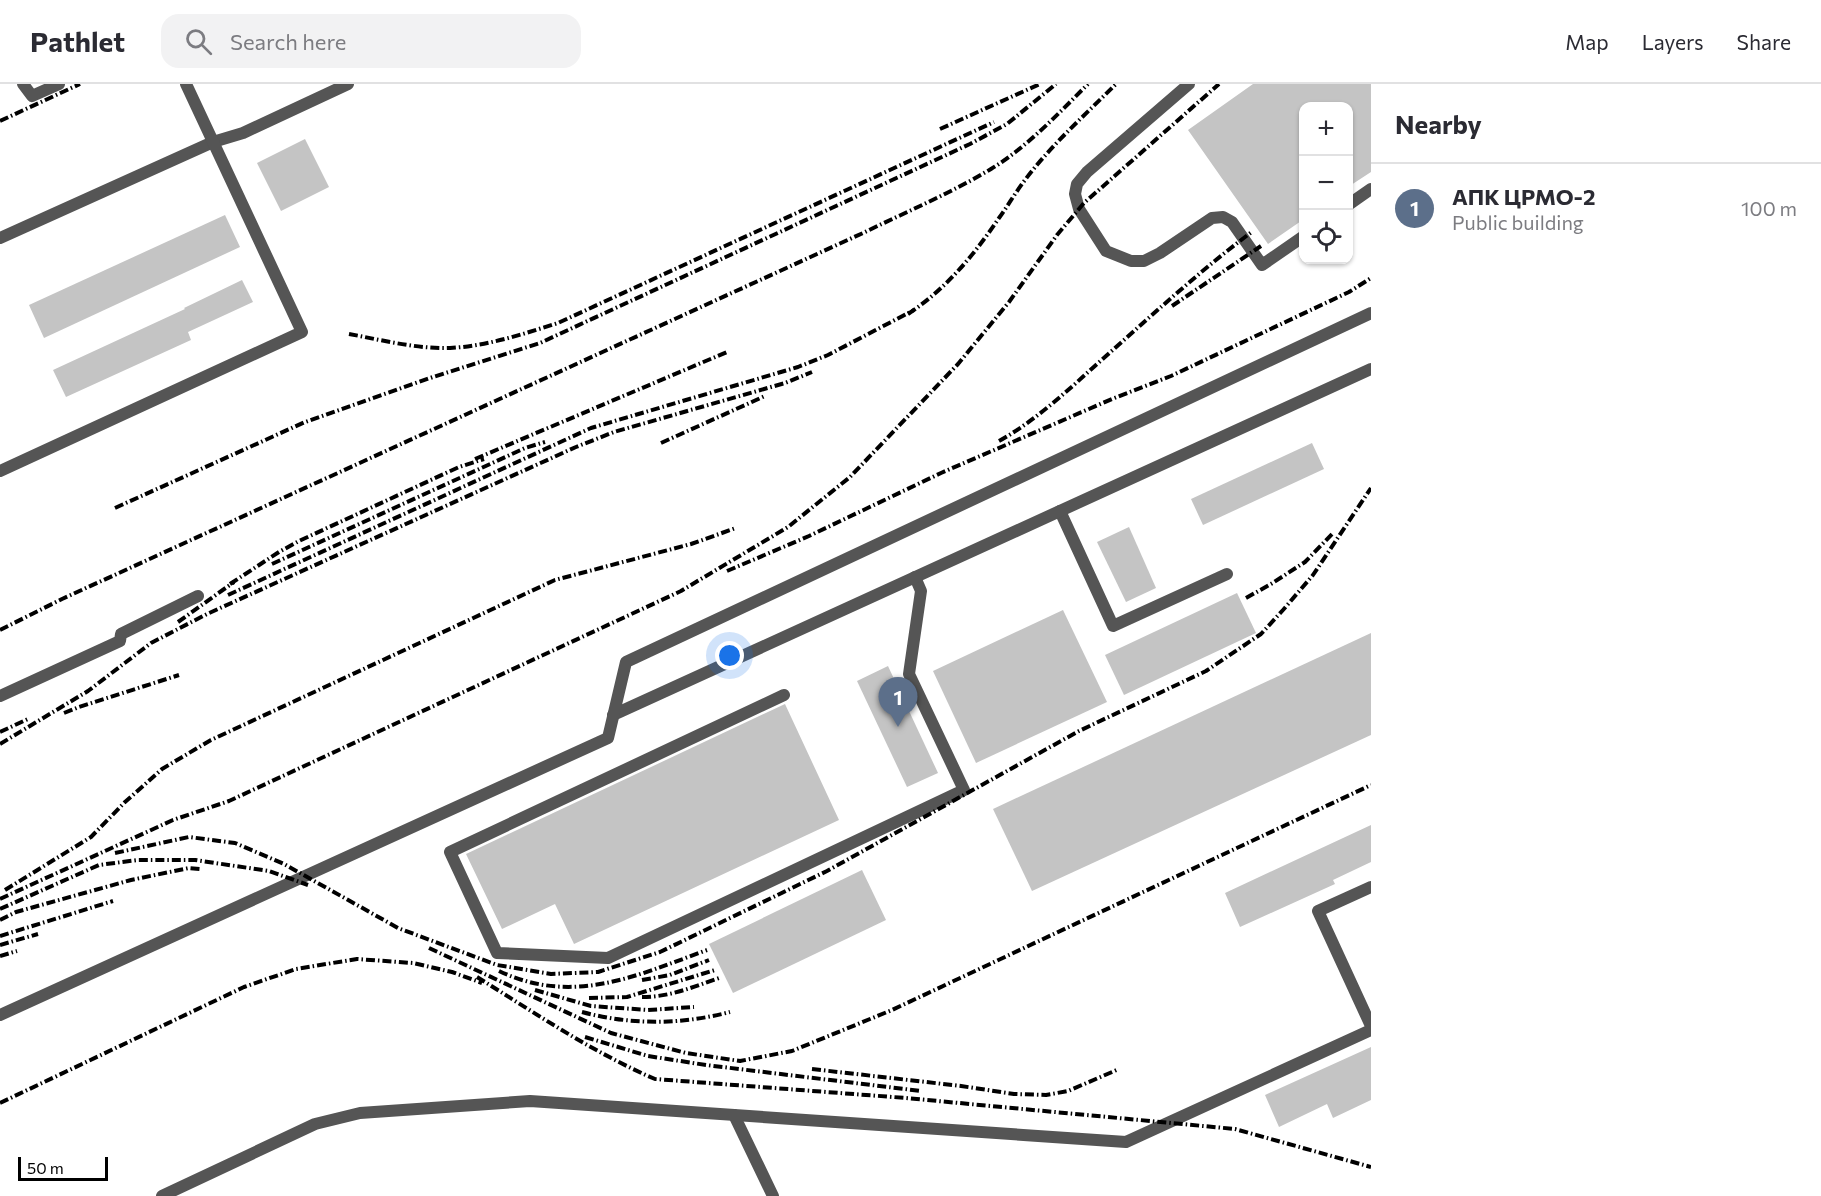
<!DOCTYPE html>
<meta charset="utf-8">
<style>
body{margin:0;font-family:Commissioner,sans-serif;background:#f2f2f3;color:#2b2b33}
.controls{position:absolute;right:18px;top:18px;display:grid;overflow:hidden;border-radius:12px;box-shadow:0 2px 4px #0004}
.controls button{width:54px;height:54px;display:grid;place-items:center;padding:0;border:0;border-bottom:2px solid #e1e1e2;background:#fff;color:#2b2b33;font:30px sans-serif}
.scale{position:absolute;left:18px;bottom:15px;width:90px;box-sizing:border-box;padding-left:6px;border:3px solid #000;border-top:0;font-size:16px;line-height:21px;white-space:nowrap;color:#000;-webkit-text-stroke:4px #fff;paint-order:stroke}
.you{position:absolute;left:730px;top:572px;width:21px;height:21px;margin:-15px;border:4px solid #fff;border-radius:50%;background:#1a73e8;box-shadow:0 0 0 9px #1a73e833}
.badge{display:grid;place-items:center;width:39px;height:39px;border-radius:50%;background:#111827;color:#fff;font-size:20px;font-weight:700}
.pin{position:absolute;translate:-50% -50px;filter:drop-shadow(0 2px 3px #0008)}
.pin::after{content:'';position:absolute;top:32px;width:21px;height:18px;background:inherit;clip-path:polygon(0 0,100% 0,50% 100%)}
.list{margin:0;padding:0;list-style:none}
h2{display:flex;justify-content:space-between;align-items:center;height:78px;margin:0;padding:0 24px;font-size:26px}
h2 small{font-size:20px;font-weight:400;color:#7c7c81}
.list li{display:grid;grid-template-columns:39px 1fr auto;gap:18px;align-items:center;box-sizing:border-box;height:90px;padding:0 24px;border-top:2px solid #e1e1e2}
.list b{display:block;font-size:22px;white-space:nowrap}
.list p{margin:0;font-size:20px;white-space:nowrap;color:#7c7c81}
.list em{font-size:20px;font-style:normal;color:#7c7c81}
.icon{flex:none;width:33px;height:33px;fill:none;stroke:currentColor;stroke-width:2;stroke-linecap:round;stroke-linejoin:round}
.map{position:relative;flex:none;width:1371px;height:1112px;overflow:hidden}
header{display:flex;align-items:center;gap:36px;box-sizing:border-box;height:84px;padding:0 30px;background:#fff;border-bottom:2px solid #e1e1e2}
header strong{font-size:28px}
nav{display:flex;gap:33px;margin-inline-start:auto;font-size:21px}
.search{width:420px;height:54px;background:#f2f2f3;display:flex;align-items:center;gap:15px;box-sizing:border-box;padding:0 21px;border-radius:18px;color:#7c7c81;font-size:22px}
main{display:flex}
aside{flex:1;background:#fff}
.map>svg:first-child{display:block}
.building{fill:#c4c4c4}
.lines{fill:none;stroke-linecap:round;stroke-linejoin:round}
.minor{stroke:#555;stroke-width:12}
.rail{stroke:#000;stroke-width:4;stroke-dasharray:9 3 1.5 3;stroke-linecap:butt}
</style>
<header>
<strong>Pathlet</strong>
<div class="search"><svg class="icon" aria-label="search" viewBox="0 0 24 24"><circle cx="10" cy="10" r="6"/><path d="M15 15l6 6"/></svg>Search here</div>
<nav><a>Map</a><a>Layers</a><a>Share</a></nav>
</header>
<main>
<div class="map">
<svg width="1371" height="1112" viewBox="0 0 1371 1112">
<rect width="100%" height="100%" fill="#fff"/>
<g class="building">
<polygon points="1253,0 1371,0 1371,88 1348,103 1348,22 1304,22 1304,135 1268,160 1188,46"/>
<polygon points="305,55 329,103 281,127 257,79"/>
<polygon points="225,131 240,163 44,254 29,221"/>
<polygon points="242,196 253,218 188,248 191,256 66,313 53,286 185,225 184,224"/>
<polygon points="1312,359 1324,385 1203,441 1191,415"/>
<polygon points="1129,443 1156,504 1126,518 1097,458"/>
<polygon points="1237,509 1256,549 1124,611 1105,571"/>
<polygon points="1063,526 1107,618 976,679 933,587"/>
<polygon points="1371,549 1371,651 1032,807 993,725"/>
<polygon points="888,582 938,689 907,703 857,597"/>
<polygon points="785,620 839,736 574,860 555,820 502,845 466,770"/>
<polygon points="1371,741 1371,778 1333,796 1335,800 1240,843 1225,809"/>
<polygon points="862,786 886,836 733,909 709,860"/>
<polygon points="1371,963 1371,1016 1333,1034 1327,1020 1279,1043 1265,1011"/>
</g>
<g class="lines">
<g class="minor">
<polyline points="23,0 32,12 59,0"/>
<polyline points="1189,0 1087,88 1077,100 1075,110 1079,125 1106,167 1131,177 1144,177 1160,169 1212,134 1223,133 1232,138 1262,181 1304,152"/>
<polyline points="1348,121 1371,105"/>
<polyline points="0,154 213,58 243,49 348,0"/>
<polyline points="0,387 302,248 186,0"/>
<polyline points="1060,427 1113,542 1227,490"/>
<polyline points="784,611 450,768 497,869 608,874 964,706 909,590 921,507 915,493"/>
<polyline points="0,612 120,557 121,550 198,512"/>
<polyline points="613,631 1371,285"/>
<polyline points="1371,803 1318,827 1371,942"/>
<polyline points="0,931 608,654 626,578 1371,229"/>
<polyline points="734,1031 773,1112"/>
<polyline points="162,1112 315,1040 360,1029 530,1017 1126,1058 1371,946"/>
</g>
<g class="rail">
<polyline points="0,37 80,0"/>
<polyline points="940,45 1040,0"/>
<polyline points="1172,222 1261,162"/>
<path d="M908,230C946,205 974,171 999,134C1007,123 1014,111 1022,100C1049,63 1084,32 1116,0"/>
<path d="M349,250C382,256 416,265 450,264C488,262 523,250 558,239L994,38"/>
<path d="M999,357C1035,337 1066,308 1096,281C1148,235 1198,188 1253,147"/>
<polyline points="661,359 765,312"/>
<polyline points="475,375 727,268"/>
<polyline points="115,424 305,338 433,293 540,259 970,60 1007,40 1056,0"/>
<polyline points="272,480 525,364 545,358"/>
<polyline points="727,487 809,452 941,389 1112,315 1171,292 1349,208 1371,194"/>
<polyline points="230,500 279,468 299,457 459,383 484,375"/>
<polyline points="228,511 591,344 798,283 828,271 914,226"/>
<polyline points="1246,514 1271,500 1305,478 1333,449"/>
<polyline points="178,538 234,498"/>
<path d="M0,546L62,515L863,149C906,128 951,109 991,85C1027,63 1058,30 1088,0"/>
<polyline points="64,629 79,623 179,591"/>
<polyline points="0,648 28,635"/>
<polyline points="0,660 88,607 151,559 207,530 576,363 614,348 785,299 812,288"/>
<polyline points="115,769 189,753 235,759 284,780 398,844 497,881 551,890 598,888 660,868 827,787 1079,647 1206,587 1261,550 1283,526 1313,491 1371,404"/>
<polyline points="5,806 91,753 125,718 162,685 211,656 555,496 691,460 736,444"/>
<polyline points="0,815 173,736 229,717 681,507 788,443 850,393 958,280 1009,218 1057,151 1084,119 1219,0"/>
<polyline points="0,825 99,781 138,776 195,776 269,787 308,801"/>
<polyline points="0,836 16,828 131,796 189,784 200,785"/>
<polyline points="0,852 113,817"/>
<polyline points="0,861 38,850"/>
<polyline points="429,864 611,949 686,969 740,977 792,967 892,926 1371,701"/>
<polyline points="0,872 17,867"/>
<path d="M499,887C573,922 636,892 707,866"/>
<path d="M477,893C535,929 592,968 655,995L906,1014L1235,1045L1371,1083"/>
<polyline points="642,896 670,891 709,876"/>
<polyline points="535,906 591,922 648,926 694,923"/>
<path d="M642,913C670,913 693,903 719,894"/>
<polyline points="589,914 627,913 715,886"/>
<path d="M582,928C631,941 680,941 730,928"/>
<polyline points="585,953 648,972 706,981 921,1007"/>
<polyline points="812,985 961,1002 1014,1010 1046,1011 1068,1007 1119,985"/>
<polyline points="0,1019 244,903 296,885 357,875 413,879 452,888 482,899"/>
</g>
</g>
</svg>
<div class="controls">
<button>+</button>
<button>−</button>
<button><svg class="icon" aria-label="locate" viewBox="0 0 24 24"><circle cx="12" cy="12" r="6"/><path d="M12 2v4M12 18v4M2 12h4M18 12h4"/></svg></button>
</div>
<div class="scale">50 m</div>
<div class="you"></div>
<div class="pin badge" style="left:898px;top:643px;background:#5c6f8a">1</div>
</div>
<aside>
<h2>Nearby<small></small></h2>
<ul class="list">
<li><span class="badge" style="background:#5c6f8a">1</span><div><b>АПК ЦРМО-2</b><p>Public building</p></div><em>100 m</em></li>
</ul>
</aside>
</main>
